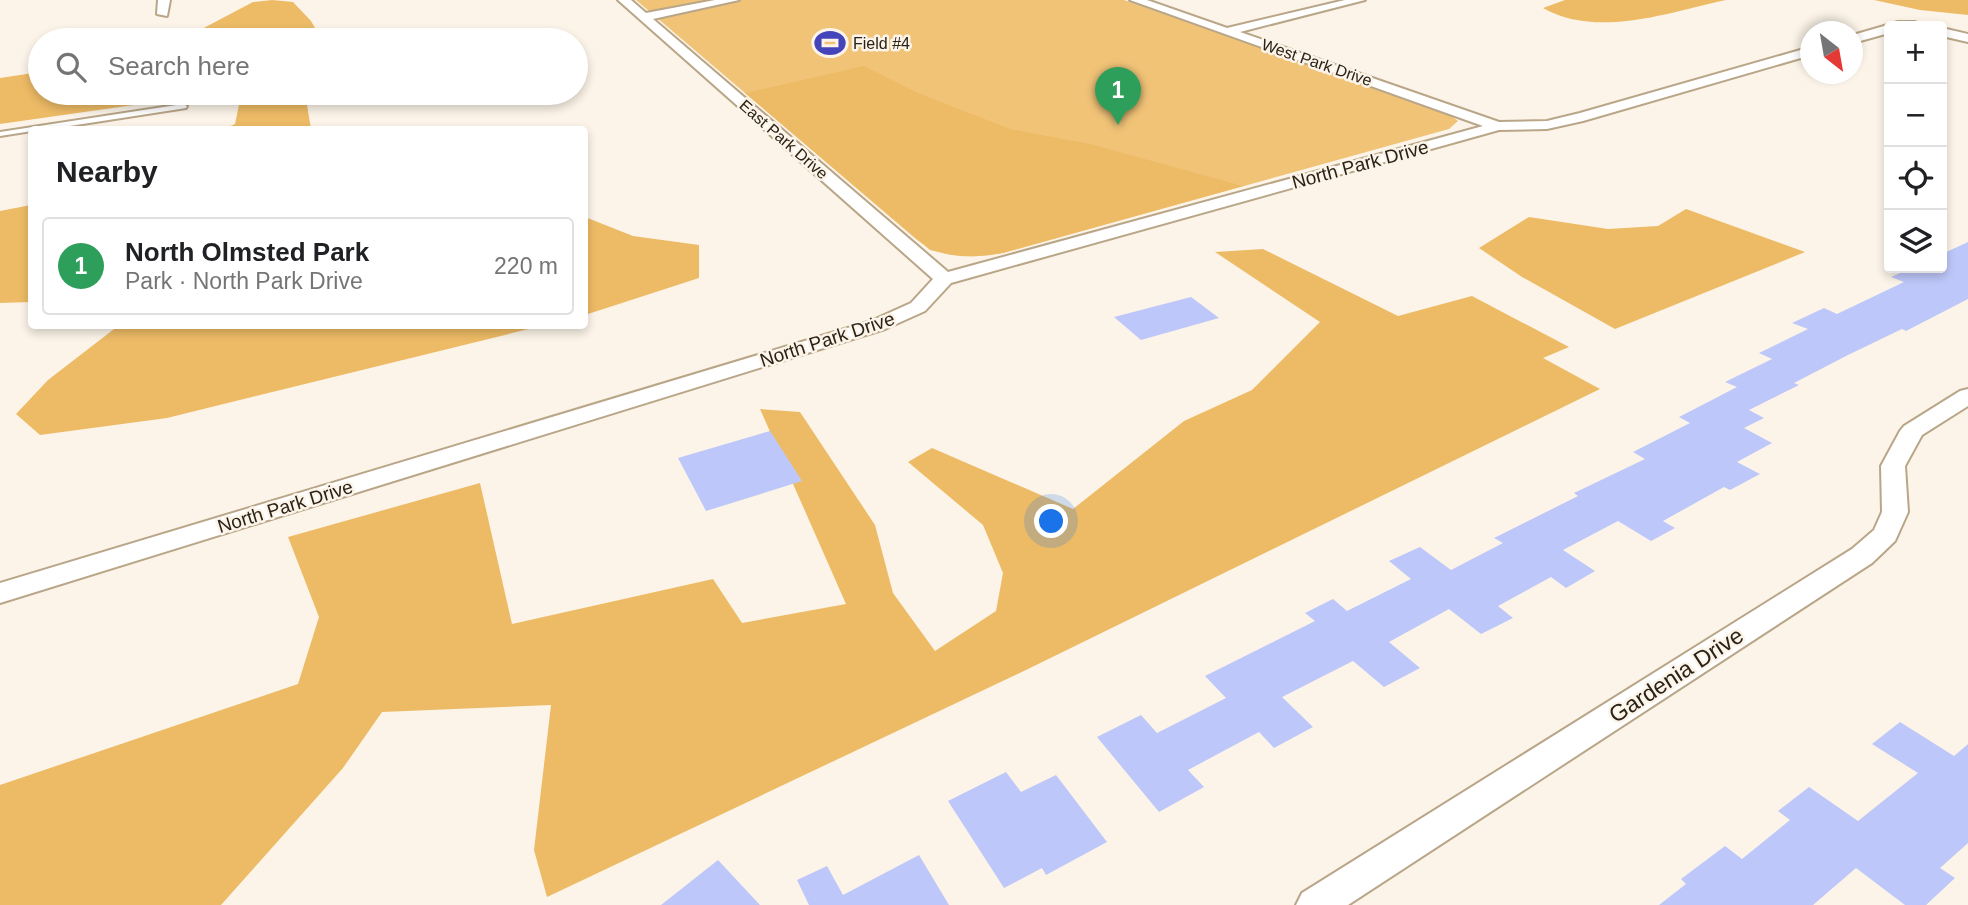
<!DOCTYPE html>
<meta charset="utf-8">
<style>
body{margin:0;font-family:Helvetica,sans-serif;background:#f2f2f2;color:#202124}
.controls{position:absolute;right:21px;top:21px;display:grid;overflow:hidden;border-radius:7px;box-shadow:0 4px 10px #0003}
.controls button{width:63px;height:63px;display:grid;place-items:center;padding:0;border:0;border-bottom:2px solid #e0e0e0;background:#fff;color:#202124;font:35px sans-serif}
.compass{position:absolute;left:1800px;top:21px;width:63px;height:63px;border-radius:50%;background:#fff;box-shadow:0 4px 10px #0003;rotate:149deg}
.you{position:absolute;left:1052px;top:522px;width:24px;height:24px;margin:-18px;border:5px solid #fff;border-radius:50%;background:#1a73e8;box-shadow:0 0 0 10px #1a73e833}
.badge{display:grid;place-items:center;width:46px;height:46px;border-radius:50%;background:#1a73e8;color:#fff;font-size:23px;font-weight:700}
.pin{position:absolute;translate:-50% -58px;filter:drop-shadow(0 2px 4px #0008)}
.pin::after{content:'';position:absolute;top:37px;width:24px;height:21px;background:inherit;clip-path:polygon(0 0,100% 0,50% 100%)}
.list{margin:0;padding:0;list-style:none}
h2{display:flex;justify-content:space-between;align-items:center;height:91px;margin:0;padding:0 28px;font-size:30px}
h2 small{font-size:23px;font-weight:400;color:#757577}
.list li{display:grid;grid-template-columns:46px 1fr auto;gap:21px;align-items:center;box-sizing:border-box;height:98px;margin:0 14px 14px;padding:0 14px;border:2px solid #e0e0e0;border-radius:7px}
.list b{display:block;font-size:26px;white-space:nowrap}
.list p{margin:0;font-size:23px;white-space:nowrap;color:#757577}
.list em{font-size:23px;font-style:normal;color:#757577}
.icon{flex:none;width:38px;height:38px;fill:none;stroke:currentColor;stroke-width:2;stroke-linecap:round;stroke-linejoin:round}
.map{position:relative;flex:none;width:1968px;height:905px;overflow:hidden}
.search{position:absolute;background:#fff;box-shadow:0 4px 10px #0003;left:28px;top:28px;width:560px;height:77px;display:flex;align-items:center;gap:18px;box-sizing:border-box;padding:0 24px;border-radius:38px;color:#757577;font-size:26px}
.panel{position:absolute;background:#fff;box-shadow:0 4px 10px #0003;left:28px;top:126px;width:560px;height:203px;border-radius:7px}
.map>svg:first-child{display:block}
.green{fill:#f0c377}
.forest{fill:#edbb66}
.building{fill:#bec7f9}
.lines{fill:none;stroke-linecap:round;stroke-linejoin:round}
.lane-casing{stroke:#b9a688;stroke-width:4}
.street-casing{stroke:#b9a688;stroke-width:4}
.lane{fill:#fff;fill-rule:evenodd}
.street{fill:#fff;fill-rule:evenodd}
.labels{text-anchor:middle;stroke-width:5;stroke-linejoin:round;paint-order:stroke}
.far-poi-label{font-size:16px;fill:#2a2216;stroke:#fcf4e8;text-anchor:start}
.far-street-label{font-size:16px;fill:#2a2216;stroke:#fcf4e8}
.street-label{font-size:19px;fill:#2a2216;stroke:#fcf4e8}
.near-street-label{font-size:23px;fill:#2a2216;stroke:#fcf4e8}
</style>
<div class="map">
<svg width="1968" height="905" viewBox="0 0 1968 905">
<rect width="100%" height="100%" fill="#fcf4e8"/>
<path class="green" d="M636,0H1124L1430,106L1449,114L1458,121L1449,129L1003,253C971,258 944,260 917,240Z"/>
<g class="forest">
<polygon points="272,0 293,2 311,21 322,40 230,40 236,34 181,40 253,2"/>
<path d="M1565,0H1726C1669,12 1598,39 1543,8Z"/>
<polygon points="1874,0 1968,0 1968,15 1920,10"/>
<path d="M864,66L918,93L1010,129L1090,144L1243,186L1003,253C976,258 956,257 930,250L745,93Z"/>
<polygon points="40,72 40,93 305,93 311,129 224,129 235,124 240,100 211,94 0,124 0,78"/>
<polygon points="31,205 31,302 0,303 0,211"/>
<polygon points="1686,209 1805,252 1615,329 1522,277 1479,248 1529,217 1608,229 1658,226"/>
<polygon points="585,217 633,236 699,245 699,278 585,315"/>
<polygon points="1263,249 1398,316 1472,296 1569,347 1543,358 1600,389 1028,669 547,897 534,850 551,705 382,712 343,768 221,905 0,905 0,785 298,684 319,617 288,537 480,483 512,624 713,579 742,623 846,604 760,409 800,412 875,525 893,593 935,651 996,611 1003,573 983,525 908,462 932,448 1073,509 1184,421 1252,390 1320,322 1215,252"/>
<polygon points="118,326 541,326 167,418 40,435 16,414 48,380"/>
</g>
<g class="building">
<polygon points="1968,242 1968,299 1906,331 1902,329 1848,355 1794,383 1799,385 1749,410 1764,418 1744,428 1772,443 1737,462 1760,474 1730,490 1724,487 1663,521 1675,528 1651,541 1618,521 1563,550 1595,571 1566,588 1551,577 1498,606 1513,618 1481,634 1449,609 1389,642 1420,668 1384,687 1353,661 1282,697 1313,727 1274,748 1259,732 1188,770 1204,787 1159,812 1097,737 1141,715 1157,733 1226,698 1205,676 1315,621 1305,613 1333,599 1347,611 1411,579 1389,561 1420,547 1451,570 1503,543 1494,538 1578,496 1574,493 1645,459 1633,452 1690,423 1679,417 1737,387 1725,382 1772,359 1759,353 1808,329 1792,323 1824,308 1837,314 1904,282 1891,277 1912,268 1942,268 1942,254"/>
<polygon points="1191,297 1219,318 1141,340 1114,317"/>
<polygon points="770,431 802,481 706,511 678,458"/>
<polygon points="1900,722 1954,756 1968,744 1968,843 1940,868 1955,878 1926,905 1905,905 1856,868 1813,905 1659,905 1686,884 1681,879 1725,846 1742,859 1790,820 1778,811 1809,787 1858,821 1918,773 1872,744"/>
<polygon points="1006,772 1021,792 1056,775 1107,842 1046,875 1042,868 1004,888 948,801"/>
<polygon points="919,855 949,905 809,905 797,880 827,866 843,895"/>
<polygon points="718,860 760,905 661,905"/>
</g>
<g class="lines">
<g class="lane-casing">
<polygon id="lane" points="183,104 187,106 186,108 44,130 32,130 32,131 0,136 0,132"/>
</g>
<g class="street-casing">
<g id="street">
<polygon points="158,0 170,0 167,16 157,14"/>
<polygon points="618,0 631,0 646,13 715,0 739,0 653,19 948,272 1483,126 1130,0 1147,0 1227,28 1345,0 1365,0 1240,32 1499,122 1547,121 1580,113 1811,47 1811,55 1583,121 1547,129 1499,130 951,283 925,311 885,329 0,603 0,583 871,321 911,303 933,279"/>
<polygon points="1898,22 1915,22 1921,26 1889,26 1889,33 1853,43 1853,35"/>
<polygon points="1942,28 1968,34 1968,42 1942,36"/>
<polygon points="1968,389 1968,406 1922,435 1905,466 1908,512 1895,541 1872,563 1348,905 1296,905 1302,893 1852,549 1874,530 1882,512 1881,466 1900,431 1904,426 1960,391"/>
</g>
</g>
<use href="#lane" class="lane"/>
<use href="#street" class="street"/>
</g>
<defs>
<g id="stadium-bare" transform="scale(2.415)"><path d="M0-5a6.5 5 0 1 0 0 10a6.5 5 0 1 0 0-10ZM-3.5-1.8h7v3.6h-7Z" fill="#4545bb" stroke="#fcf4e8" stroke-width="2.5" paint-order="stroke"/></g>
</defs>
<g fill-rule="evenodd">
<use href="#stadium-bare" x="830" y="43"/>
</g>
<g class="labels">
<g class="far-poi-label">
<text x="853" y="49">Field #4</text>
</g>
<g class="far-street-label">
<text transform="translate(1317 62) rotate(19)" y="6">West Park Drive</text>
<text transform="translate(784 139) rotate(41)" y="6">East Park Drive</text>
</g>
<g class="street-label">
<text transform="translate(1360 164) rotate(-15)" y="7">North Park Drive</text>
<text transform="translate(827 339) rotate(-18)" y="7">North Park Drive</text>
<text transform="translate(285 506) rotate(-17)" y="7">North Park Drive</text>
</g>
<g class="near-street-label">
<text transform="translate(1676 675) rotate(-33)" y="8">Gardenia Drive</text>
</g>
</g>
</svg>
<div class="controls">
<button>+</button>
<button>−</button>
<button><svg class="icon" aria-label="locate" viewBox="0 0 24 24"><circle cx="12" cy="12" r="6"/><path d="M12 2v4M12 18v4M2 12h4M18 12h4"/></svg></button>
<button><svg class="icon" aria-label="layers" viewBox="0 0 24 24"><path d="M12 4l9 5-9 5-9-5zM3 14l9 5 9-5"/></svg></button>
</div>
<svg class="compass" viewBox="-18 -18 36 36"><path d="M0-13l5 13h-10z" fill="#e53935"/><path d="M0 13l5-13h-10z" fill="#757577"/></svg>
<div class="you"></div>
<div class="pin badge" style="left:1118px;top:125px;background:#2e9e5b">1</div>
<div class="search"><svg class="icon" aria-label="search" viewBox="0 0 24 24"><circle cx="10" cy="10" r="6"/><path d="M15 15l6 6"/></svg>Search here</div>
<section class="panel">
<h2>Nearby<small></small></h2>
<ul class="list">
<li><span class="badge" style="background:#2e9e5b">1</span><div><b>North Olmsted Park</b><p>Park · North Park Drive</p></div><em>220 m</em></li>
</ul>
</section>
</div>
